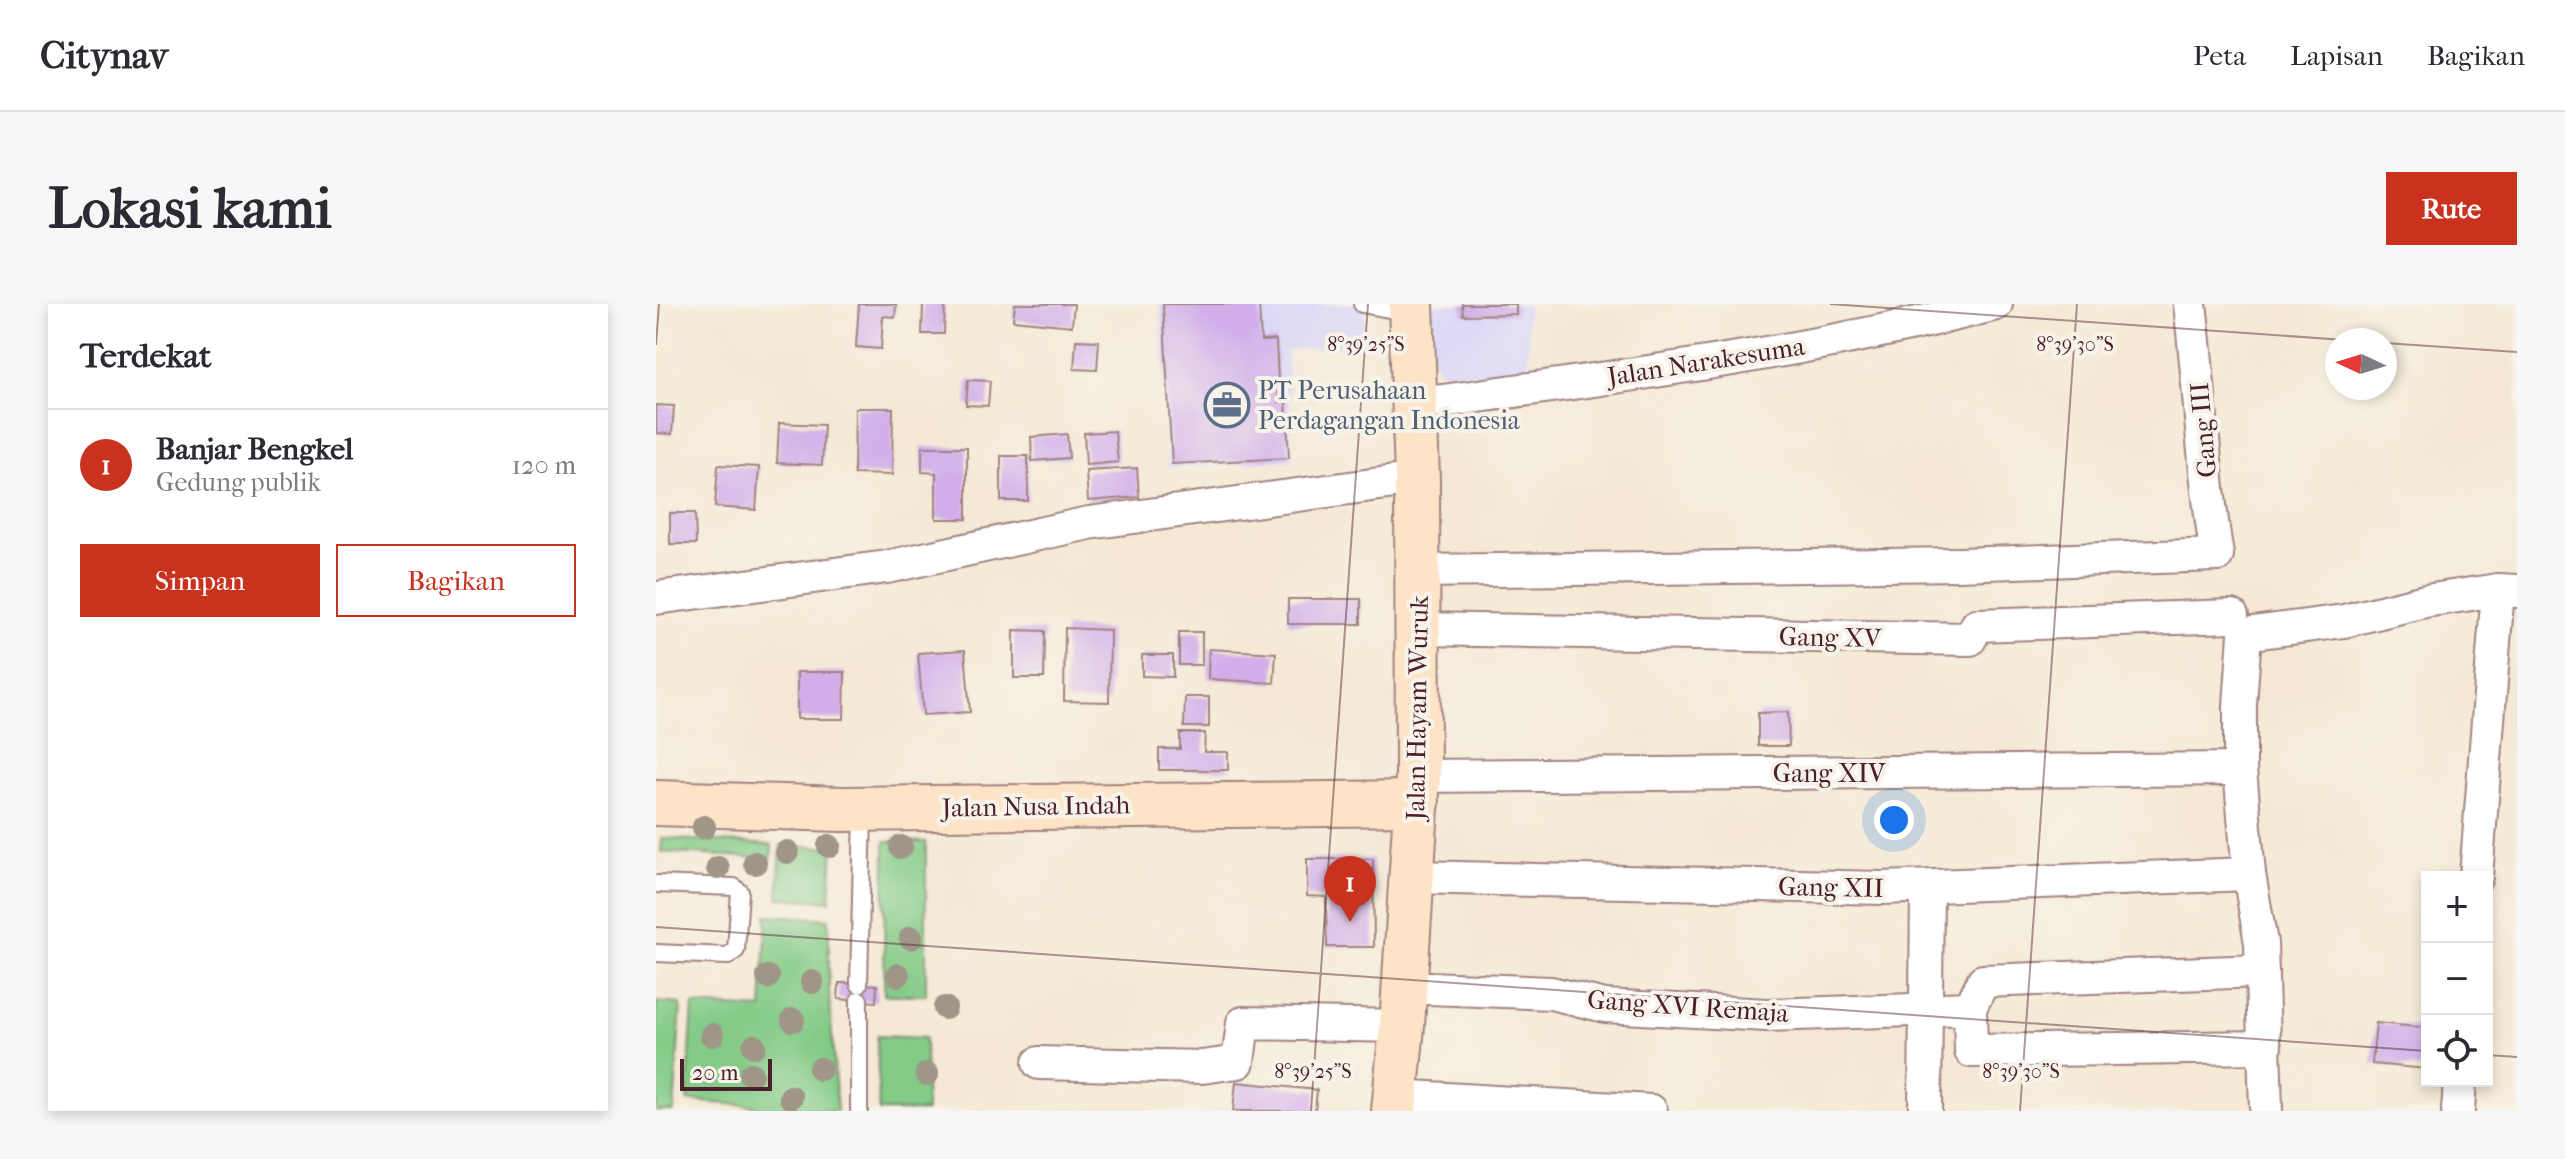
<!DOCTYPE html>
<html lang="id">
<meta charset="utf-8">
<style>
body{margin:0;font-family:"IM FELL French Canon",serif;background:#f7f7f7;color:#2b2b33}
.controls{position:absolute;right:24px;bottom:24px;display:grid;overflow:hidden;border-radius:0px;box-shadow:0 4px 12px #0003}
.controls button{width:72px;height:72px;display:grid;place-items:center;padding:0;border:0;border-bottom:2px solid #e1e1e2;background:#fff;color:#2b2b33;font:40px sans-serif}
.compass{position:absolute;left:1669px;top:24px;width:72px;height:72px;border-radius:50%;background:#fff;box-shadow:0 4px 12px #0003;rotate:274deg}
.scale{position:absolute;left:24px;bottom:20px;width:92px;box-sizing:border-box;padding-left:8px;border:4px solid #4a1f2b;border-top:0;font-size:22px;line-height:28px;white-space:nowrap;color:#4a1f2b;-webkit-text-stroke:6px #f7f3e8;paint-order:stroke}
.you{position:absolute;left:1238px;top:516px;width:28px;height:28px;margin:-20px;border:6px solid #fff;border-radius:50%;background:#1a73e8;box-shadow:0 0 0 12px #1a73e833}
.badge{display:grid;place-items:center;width:52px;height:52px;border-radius:50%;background:#c8321e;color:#fff;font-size:26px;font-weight:700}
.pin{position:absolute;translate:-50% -66px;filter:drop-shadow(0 2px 4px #0008)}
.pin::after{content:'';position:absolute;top:42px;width:28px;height:24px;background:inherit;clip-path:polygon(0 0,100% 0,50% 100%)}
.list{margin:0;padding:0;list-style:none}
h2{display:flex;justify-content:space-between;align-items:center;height:104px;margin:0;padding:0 32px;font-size:34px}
h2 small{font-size:26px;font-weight:400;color:#7c7c81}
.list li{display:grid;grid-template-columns:52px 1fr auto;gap:24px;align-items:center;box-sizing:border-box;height:112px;padding:0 32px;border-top:2px solid #e1e1e2}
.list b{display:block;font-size:30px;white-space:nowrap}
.list p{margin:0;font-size:26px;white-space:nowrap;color:#7c7c81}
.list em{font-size:26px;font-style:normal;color:#7c7c81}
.actions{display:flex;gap:16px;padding:24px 32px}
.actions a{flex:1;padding:18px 0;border:2px solid #c8321e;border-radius:0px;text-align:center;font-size:28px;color:#c8321e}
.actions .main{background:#c8321e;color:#fff}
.icon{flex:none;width:44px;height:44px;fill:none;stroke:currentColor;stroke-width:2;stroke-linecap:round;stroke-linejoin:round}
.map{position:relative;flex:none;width:1861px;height:807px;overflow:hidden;border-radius:0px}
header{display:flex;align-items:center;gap:48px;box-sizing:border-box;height:112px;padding:0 40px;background:#fff;border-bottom:2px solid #e1e1e2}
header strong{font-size:38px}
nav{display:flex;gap:44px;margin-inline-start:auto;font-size:28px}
.intro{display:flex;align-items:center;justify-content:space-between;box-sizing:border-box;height:192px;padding:0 48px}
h1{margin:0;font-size:56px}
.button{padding:20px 36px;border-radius:0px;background:#c8321e;color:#fff;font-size:28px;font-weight:700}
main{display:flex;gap:48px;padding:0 48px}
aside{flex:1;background:#fff;border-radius:0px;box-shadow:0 4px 12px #0003}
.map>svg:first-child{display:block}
.built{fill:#dad6f7}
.green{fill:#83cb87;stroke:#667559;stroke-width:2}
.building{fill:#d1aeea}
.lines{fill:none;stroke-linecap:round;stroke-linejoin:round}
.lane-casing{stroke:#a08480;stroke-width:20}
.street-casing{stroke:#a08480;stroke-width:36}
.secondary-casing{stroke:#a08480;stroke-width:48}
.lane{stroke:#fff;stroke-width:16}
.street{stroke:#fff;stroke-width:32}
.secondary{stroke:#fee4c6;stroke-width:44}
.tree{fill:#a09687}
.ticks{fill:none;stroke:#4a1f2b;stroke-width:2;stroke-opacity:0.45}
.labels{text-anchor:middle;stroke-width:8;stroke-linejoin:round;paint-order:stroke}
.street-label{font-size:26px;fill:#4a1f2b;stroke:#f7f3e8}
.service-label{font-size:26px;fill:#4e5e75;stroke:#f7f3e8;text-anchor:start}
.ticks-label{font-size:20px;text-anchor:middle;fill:#4a1f2b;stroke:#f7f3e8;stroke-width:8;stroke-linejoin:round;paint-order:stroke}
</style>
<header>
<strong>Citynav</strong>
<nav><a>Peta</a><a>Lapisan</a><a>Bagikan</a></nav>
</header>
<div class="intro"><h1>Lokasi kami</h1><a class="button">Rute</a></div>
<main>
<aside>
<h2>Terdekat<small></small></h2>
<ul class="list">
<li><span class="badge">1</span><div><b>Banjar Bengkel</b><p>Gedung publik</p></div><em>120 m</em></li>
</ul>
<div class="actions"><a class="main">Simpan</a><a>Bagikan</a></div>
</aside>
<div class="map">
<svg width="1861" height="807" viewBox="0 0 1861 807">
<rect width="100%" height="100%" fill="#f7f3e8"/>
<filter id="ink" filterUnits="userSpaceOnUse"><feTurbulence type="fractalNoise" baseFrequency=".0125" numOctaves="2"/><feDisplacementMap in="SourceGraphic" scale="16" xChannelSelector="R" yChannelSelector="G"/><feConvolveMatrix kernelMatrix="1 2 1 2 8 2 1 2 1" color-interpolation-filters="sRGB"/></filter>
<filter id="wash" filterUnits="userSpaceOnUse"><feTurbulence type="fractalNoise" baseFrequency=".006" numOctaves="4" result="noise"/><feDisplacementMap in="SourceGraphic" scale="32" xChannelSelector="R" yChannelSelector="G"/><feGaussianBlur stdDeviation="1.8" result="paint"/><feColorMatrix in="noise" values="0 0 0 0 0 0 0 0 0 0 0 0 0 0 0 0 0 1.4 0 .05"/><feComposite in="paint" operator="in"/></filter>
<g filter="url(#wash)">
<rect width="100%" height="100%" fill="#f5e9d5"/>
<g class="built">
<polygon points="504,0 708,0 710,42 631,46 636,156 512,164"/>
<polygon points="773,0 871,0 873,68 795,72 782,65 775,51"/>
</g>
<g class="green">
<polygon points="6,534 116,541 115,555 5,548"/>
<polygon points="229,537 270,538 270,691 228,691"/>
<polygon points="125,541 177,544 174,597 122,594"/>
<polygon points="111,611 173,615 173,687 181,807 103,807 100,802 31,797 37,701 106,705"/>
<polygon points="0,698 25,700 18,807 0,807"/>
<polygon points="221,732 269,734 270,807 223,807"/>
</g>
<g id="blocks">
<g class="building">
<polygon points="203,0 240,0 239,13 227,12 225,45 200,43"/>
<polygon points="267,0 289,0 288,30 266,30"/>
<polygon points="359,0 418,0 416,22 357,16"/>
<polygon points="507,0 603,0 605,37 620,36 623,98 630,97 633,154 516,160"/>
<polygon points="806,0 860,0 860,10 807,11"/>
<polygon points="420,36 443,37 441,66 418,65"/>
<polygon points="312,76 334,77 332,102 310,101"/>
<polygon points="0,101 18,102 16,130 0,129"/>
<polygon points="199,104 237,104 236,171 198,170"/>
<polygon points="123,119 168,121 166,161 121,159"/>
<polygon points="459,127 462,158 430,161 428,129"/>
<polygon points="411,130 413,154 376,157 375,133"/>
<polygon points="266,143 311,143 311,215 280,215 280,169 266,168"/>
<rect x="345" y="152" width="27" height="45"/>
<polygon points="62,161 103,163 100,206 59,203"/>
<polygon points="481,164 483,193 432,197 430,167"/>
<polygon points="14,209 39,209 40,240 14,240"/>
<rect x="632" y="295" width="73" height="25"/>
<polygon points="409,324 454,326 453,398 408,397"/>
<polygon points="358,326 389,327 388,374 358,374"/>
<rect x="523" y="328" width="23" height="33"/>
<polygon points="553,345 620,349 618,379 552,375"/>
<polygon points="309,346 314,408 267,411 262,349"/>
<polygon points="486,351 517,351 517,373 486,372"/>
<polygon points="141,368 189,368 188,415 141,415"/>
<polygon points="529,393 553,393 553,423 528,423"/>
<polygon points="1132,408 1133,442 1102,442 1102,409"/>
<polygon points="524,429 549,429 548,448 572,448 572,466 503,466 503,445 524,445"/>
<polygon points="651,555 717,555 718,643 671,643 670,593 651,592"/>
<polygon points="183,679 221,681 220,698 182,695"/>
<polygon points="1720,719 1771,724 1771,765 1716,760"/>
<polygon points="580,778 661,786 659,807 577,807"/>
</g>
</g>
</g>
<g filter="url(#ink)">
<use href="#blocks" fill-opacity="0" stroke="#a08480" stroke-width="2"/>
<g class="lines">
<g class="lane-casing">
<g id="lane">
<polyline points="706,0 754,9"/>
<polyline points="0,580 78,583 84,588 80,646 72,652 0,649"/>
<polyline points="203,680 207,507"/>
<polyline points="203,696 203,807"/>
</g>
</g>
<g class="street-casing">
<g id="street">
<path d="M757,101C952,74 1149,50 1340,0"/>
<path d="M762,267L1303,260L1561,251C1547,168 1544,84 1534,0"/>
<polyline points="0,294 231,263 433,219 761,175"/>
<polyline points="763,325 1314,335 1321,321 1576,312"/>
<polyline points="762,472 1584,465"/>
<polyline points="756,573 1226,584 1593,570"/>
<polyline points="1820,573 1842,286"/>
<polyline points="748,683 895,689 949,702 1111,711 1314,704 1315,747 1609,743"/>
<polyline points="1314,704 1327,677 1606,667"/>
<polyline points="383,759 546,763 582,758 587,719 746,722"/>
<polyline points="740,792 995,807"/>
<polyline points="1269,807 1271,583"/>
<polyline points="1610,807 1605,639 1593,570 1584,465 1584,401 1589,330 1688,317 1769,297 1842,286 1861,287"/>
<polyline points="1802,807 1804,777"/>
</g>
</g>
<g class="secondary-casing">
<g id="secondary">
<polyline points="0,499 186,505 761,499"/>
<polyline points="738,807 746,722 762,472 761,175 755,0"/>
</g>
</g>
<use href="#lane" class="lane"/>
<use href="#street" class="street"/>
<use href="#secondary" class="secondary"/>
</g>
<g class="tree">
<circle cx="48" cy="523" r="12"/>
<circle cx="173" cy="542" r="12"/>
<circle cx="245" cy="543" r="12"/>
<circle cx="131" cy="548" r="12"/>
<circle cx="99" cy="559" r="12"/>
<circle cx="62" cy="564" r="12"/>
<circle cx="255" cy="634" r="12"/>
<circle cx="242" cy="671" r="12"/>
<circle cx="112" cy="673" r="12"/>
<circle cx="156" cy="678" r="12"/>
<circle cx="289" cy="704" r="12"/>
<circle cx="137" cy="716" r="12"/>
<circle cx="56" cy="731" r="12"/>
<circle cx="98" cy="742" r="12"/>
<circle cx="164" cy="765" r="12"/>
<circle cx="95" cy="770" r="12"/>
<circle cx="271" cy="770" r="12"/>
<circle cx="135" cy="793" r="12"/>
</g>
</g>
<path class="ticks" d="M1174,0L1689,36M1729,39L1861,48M0,41L3,0M0,623L1771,747M1831,751L1861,753M655,807L712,0M1364,807L1421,0"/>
<defs>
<g id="office-ring" transform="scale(2.3)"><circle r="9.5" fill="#f7f3e8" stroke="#5c6f8a" stroke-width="1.5"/><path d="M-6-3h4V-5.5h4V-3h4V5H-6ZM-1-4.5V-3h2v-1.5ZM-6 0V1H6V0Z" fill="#5c6f8a"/></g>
</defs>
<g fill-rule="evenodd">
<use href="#office-ring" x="571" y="101"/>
</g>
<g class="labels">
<g class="street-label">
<text transform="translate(1050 57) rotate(-9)" y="9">Jalan Narakesuma</text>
<text transform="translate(1547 126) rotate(-95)" y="9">Gang III</text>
<text transform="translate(1174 333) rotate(1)" y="9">Gang XV</text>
<text transform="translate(761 404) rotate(-89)" y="9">Jalan Hayam Wuruk</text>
<text x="1173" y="478">Gang XIV</text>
<text transform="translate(380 502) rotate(-1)" y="9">Jalan Nusa Indah</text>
<text transform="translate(1175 583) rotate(1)" y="9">Gang XII</text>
<text transform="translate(1032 702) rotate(4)" y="9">Gang XVI Remaja</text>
</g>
<g class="service-label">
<text x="602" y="95">PT Perusahaan<tspan x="602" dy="30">Perdagangan Indonesia</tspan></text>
</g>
</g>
<g class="ticks-label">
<text x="710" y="47">8°39'25"S</text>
<text x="1419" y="47">8°39'30"S</text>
<text x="657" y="774">8°39'25"S</text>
<text x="1365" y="774">8°39'30"S</text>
</g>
</svg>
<div class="controls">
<button>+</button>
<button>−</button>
<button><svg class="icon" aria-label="locate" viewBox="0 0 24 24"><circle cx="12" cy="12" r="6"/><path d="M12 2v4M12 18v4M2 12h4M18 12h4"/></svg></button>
</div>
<svg class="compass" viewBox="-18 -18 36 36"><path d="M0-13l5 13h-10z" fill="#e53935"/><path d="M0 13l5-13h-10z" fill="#7c7c81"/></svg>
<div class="scale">20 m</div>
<div class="you"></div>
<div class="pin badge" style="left:694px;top:618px">1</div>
</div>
</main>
